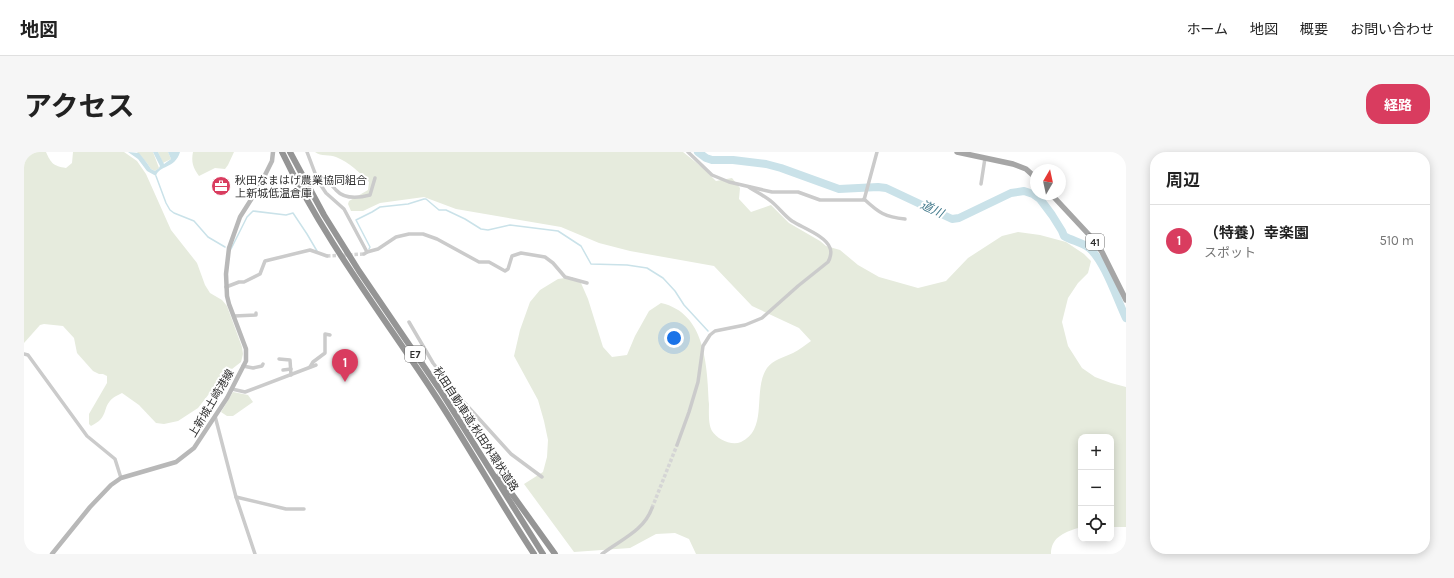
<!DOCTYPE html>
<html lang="ja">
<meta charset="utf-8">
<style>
body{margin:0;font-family:Karla,"Noto Sans JP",sans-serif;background:#f6f6f6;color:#222}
.controls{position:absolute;right:12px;bottom:12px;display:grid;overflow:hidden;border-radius:8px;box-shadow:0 2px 10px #0003}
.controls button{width:36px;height:36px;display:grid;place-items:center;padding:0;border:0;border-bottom:1px solid #e0e0e0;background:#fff;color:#222;font:20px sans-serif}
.compass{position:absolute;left:1006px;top:12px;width:36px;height:36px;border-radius:50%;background:#fff;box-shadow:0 2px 10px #0003;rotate:9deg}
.you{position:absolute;left:650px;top:186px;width:14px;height:14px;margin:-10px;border:3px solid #fff;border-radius:50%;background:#1a73e8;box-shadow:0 0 0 6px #1a73e833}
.badge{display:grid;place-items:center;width:26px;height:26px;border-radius:50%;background:#d93c5f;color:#fff;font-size:13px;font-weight:700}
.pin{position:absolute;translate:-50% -33px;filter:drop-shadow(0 1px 2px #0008)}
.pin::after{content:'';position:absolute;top:21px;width:14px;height:12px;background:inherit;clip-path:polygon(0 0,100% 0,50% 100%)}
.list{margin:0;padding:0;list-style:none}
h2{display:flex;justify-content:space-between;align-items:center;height:52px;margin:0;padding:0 16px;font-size:17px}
h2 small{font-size:13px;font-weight:400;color:#767676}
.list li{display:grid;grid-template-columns:26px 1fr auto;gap:12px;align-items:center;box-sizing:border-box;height:72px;padding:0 16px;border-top:1px solid #e0e0e0}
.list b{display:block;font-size:15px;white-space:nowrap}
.list p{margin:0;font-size:13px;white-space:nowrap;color:#767676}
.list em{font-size:13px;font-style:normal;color:#767676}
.icon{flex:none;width:22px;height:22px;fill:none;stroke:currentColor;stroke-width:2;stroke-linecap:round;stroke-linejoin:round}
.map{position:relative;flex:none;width:1102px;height:402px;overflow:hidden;border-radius:16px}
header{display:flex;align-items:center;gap:24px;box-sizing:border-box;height:56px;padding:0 20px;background:#fff;border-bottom:1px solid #e0e0e0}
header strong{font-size:19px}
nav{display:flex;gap:22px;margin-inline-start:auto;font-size:14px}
.intro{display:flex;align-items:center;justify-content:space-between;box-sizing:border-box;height:96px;padding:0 24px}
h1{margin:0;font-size:28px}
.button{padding:10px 18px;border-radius:16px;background:#d93c5f;color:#fff;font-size:14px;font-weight:700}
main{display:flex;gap:24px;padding:0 24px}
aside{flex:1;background:#fff;border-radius:16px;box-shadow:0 2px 10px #0003}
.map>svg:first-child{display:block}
.green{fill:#e6ebdd}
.water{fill:#cae2e9}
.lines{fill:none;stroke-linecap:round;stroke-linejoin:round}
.stream{stroke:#cae2e9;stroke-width:1.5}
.river{stroke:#cae2e9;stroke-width:8}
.minor-tunnel{stroke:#d5d5d5;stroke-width:3.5;stroke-dasharray:3.5 2;stroke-linecap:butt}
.minor{stroke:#cbcbcb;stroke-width:3.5}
.secondary{stroke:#b8b8b8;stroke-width:4.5}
.primary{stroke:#a6a6a6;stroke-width:5.5}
.motorway{stroke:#959595;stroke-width:6}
.labels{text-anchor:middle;stroke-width:4;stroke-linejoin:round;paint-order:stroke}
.shield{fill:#fff;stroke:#6d6d6d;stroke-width:1}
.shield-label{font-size:10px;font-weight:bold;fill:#2e2e2e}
.poi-label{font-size:11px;fill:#2e2e2e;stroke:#fff;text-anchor:start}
.street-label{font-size:11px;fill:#2e2e2e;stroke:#fff}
.water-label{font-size:12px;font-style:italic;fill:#42798b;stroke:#fff}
</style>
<header>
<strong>地図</strong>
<nav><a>ホーム</a><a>地図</a><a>概要</a><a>お問い合わせ</a></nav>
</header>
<div class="intro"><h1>アクセス</h1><a class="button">経路</a></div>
<main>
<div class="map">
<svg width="1102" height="402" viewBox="0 0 1102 402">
<rect width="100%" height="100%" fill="#fff"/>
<g class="green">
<path d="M0,0H22C27,11 29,14 42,16L48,11L49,0H100L113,9L122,22L147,78L173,111L181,133L186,141L198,148L203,154L218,195L219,202L217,210L199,224L174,256L154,269L140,272L132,271L115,253L98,241C95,243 91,244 89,246C77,256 86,265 67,274L65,272V262L83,231V224L79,222H75L69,219L53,201L50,186L39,174L20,172L16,173L0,191Z"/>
<polygon points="113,0 129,0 135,16 131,19 127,17 123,11"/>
<polygon points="134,0 144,0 147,7 139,11"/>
<path d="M169,0H210L204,13L201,17L191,16L175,24C169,16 167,10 169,0Z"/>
<path d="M291,0H659L679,16L692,29L708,26L716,36L715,47L727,60L747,53L765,71L796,89L802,94L816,98L834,113L855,125L894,136L922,129L944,106L978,84L994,80L1016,83L1042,90L1060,102L1067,109L1064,121L1054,131L1044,146L1038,170L1044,194L1058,216L1071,225L1087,231L1102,235V375H1087V285H1057V375C1042,380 1027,384 1027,402H672L665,387L651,381L632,382L606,396L550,400L500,332L519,320L523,305L524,288L520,269L514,248L490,204L496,178L506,150L516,138L534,127L548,125L557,131L564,147L579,195L588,205L603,203L611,184L625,159L637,151C682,161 683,214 685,252C685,259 684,272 688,279C693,287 707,294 717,290C745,277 728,238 743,216C749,208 760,205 769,201C775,198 781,193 787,189L775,176L728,154L690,114L606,99L575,91L537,75L432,57L400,45L356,51L339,59H327L324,52L325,49L344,38L345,30C336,21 325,10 312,5C306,2 297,5 291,0Z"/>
<polygon points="209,240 224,243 229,250 209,264 203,264 197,260"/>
</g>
<path class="water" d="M104,0L115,1L123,11L127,17L131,19L135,16L136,14L129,0H134L140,12L147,7L144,0H156C151,17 135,13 132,24L123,19L114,7Z"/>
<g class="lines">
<g class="stream">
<polyline points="132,24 142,51 146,58 150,61 170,69 184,85 201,95"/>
<polyline points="207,97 223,65 229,59 262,63 269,61 283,82 293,99"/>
<polyline points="345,97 346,95 332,68 348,60 356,55 384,52 400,47 402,47 415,58 422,58 441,67 457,77 464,78 486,73 534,79 557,94 567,112 603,113 623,116 639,126 651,139 660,153 684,179"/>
</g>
<path class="river" d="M674,0L682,6L688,8H709L742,12L757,16L815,37L854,35L862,36L928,67L935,66L987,41L1000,39L1009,42L1016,47L1028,63L1038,79L1040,84C1048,89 1058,90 1065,96C1080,108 1093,147 1102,166"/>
<g class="minor-tunnel">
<polyline points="303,104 340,102"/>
<polyline points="628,356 653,293"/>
</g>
<g class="minor">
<polyline points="283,0 294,29 302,41 320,57 343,100"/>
<polyline points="664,0 688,23 705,30 748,40 774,40 796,48 840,48 853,0"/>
<path d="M293,27C302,27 307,32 312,38C321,48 335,46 346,43L351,26"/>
<polyline points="957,32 961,6"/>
<path d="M840,47C855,61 861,65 881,67"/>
<polyline points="340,102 343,100 354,97 372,85 385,82 399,82 413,87 455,110 465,110 481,119 484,117 488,104 497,101 521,105 529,111 541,125 563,131"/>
<polyline points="202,135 215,130 220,130 236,122 241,109 286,98 303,104"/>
<polyline points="210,164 232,163 232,161"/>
<polyline points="385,170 409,211 438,248 487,302 518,325"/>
<polyline points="0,202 4,203 63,284 91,307 97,326"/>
<polyline points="255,207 266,208 267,223"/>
<polyline points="219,214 229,216 238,214 239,212"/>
<polyline points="286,215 289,210 301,201 301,182 306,183"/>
<polyline points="259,218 267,217"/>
<polyline points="208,237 221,240 292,213"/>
<polyline points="191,264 212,345 231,402"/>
<path d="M653,293L665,260L674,230L679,194L686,183L691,179L721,173L738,166L774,134L804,110C806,107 808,100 806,96C802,84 779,76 768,69C761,64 755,56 748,50C741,44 732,40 725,35"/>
<polyline points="212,345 262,357 280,357"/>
<path d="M578,402C596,388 620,379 628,356"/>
</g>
<polyline class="secondary" points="28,402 66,355 87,333 97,326 152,310 170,296 203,246 222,209 222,197 205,152 203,144 202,122 205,96 216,65 235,35 248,9 249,0"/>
<g class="primary">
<polyline points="933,0 989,12 1002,17 1012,26"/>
<polyline points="1027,42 1068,86 1078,100 1102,148"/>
</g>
<g class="motorway">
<path d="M258,0C299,86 357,161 409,240C444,293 475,349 510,402"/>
<polyline points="266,0 300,63 335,119 416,238 519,402"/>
<polyline points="475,324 531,402"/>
</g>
</g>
<defs>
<g id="office-disc" transform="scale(1)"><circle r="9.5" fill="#d93c5f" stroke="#fff"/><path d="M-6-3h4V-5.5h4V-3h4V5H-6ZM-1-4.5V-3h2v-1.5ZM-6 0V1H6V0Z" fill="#fff"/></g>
</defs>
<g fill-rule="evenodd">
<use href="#office-disc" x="197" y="34"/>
</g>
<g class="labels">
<g class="shield">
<rect x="1062" y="82" width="18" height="16" rx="3"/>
<rect x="381" y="194" width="20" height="16" rx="3"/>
</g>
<g class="shield-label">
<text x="1071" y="94">41</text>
<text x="391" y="206">E7</text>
</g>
<g class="poi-label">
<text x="211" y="32">秋田なまはげ農業協同組合<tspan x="211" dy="13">上新城低温倉庫</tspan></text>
</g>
<g class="street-label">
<text transform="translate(187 251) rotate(-59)" y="4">上新城土崎港線</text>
<text transform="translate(452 277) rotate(57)" y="4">秋田自動車道;秋田外環状道路</text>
</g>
<g class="water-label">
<text transform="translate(908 57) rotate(25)" y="4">道川</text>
</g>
</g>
</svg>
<div class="controls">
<button>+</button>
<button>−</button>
<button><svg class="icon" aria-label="locate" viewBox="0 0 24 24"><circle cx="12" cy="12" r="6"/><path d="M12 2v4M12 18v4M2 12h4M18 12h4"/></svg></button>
</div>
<svg class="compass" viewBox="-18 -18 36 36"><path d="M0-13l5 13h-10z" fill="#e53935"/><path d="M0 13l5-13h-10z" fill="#767676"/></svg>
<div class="you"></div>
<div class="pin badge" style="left:321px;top:230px">1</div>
</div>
<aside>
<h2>周辺<small></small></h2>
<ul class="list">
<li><span class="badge">1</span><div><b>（特養）幸楽園</b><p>スポット</p></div><em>510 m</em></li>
</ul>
</aside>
</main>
